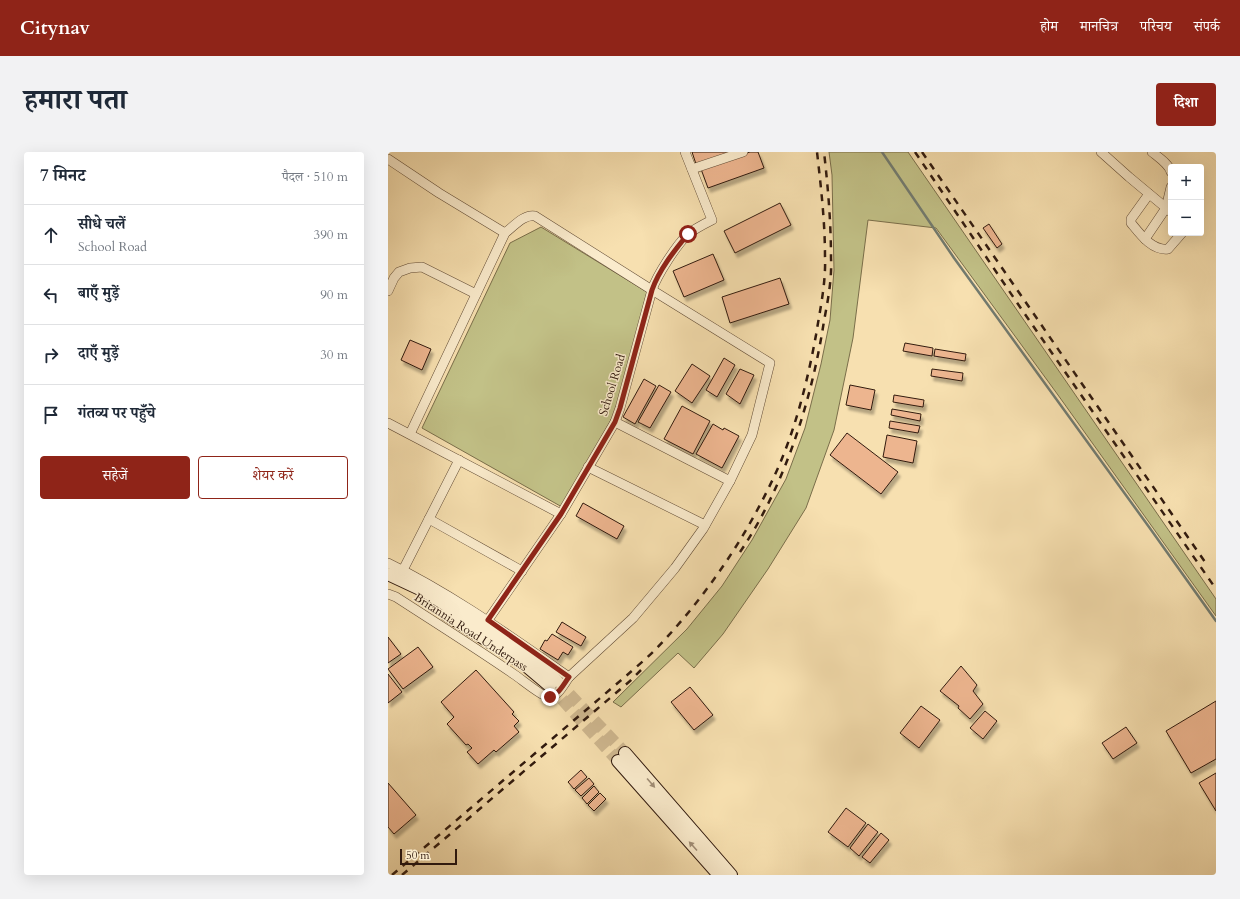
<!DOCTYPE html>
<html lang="hi">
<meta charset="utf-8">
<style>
body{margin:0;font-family:Cardo,"Noto Serif Devanagari",serif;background:#f2f2f3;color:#1f2937}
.controls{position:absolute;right:12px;top:12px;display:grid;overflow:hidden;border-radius:4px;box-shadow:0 4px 16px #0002}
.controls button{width:36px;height:36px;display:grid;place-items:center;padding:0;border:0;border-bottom:1px solid #e0e1e3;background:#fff;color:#1f2937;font:20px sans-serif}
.scale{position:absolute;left:12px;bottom:10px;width:57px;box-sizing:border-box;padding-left:4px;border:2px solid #311a0e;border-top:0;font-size:11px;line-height:14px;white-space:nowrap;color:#311a0e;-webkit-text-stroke:3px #faebcc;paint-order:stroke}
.stop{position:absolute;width:12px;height:12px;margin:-9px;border:3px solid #8f2418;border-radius:50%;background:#fff}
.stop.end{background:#8f2418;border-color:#fff;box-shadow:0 1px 4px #0008}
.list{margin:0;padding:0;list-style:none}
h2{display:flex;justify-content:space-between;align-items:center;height:52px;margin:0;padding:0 16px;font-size:17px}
h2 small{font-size:13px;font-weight:400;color:#747a83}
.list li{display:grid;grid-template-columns:26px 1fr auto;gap:12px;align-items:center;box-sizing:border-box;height:60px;padding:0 16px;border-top:1px solid #e0e1e3}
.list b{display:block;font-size:15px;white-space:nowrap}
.list p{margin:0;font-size:13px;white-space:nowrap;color:#747a83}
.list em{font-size:13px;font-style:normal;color:#747a83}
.actions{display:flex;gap:8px;padding:12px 16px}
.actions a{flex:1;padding:9px 0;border:1px solid #8f2418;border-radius:4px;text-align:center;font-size:14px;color:#8f2418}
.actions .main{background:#8f2418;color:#fff}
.icon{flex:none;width:22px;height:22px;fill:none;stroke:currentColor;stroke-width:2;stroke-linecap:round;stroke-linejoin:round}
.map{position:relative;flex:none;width:828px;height:723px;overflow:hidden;border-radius:4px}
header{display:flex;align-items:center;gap:24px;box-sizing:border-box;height:56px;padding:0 20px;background:#8f2418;color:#fff}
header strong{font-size:19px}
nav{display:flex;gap:22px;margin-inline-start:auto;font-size:14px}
.intro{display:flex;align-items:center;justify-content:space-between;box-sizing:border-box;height:96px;padding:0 24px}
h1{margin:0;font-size:28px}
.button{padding:10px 18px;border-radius:4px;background:#8f2418;color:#fff;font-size:14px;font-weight:700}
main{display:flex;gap:24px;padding:0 24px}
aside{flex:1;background:#fff;border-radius:4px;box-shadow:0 4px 16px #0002}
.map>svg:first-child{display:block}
.green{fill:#c2c187;stroke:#7a6e4a}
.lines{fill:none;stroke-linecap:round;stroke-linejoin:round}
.stream{stroke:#727b70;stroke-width:2.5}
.building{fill:#edb58f;stroke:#311a0e;filter:url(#shadow)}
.secondary-tunnel{stroke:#cfb890;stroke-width:12;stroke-dasharray:12 6;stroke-linecap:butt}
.minor-casing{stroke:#624c36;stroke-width:10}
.secondary-casing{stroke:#311a0e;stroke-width:14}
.minor{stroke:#faebcc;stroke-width:9}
.secondary{stroke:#faebcc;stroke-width:12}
.rail{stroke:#311a0e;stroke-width:2.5;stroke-dasharray:7 7;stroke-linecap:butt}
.oneway{fill:#a08d76}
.route{stroke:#8f2418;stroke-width:5}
.labels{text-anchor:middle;stroke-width:3;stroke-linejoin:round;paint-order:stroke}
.street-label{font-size:12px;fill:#311a0e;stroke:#faebcc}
</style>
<header>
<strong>Citynav</strong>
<nav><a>होम</a><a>मानचित्र</a><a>परिचय</a><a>संपर्क</a></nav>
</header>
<div class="intro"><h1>हमारा पता</h1><a class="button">दिशा</a></div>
<main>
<aside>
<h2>7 मिनट<small>पैदल · 510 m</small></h2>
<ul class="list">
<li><svg class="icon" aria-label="ahead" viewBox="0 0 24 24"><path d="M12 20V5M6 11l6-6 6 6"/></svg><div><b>सीधे चलें</b><p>School Road</p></div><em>390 m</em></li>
<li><svg class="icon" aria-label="left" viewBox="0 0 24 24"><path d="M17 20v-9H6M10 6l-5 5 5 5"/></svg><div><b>बाएँ मुड़ें</b></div><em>90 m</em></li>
<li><svg class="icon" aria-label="right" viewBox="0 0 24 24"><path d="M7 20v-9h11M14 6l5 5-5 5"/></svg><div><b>दाएँ मुड़ें</b></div><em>30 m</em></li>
<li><svg class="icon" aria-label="arrive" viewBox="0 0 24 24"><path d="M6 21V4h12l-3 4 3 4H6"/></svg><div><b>गंतव्य पर पहुँचे</b></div></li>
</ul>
<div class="actions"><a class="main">सहेजें</a><a>शेयर करें</a></div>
</aside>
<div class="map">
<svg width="828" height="723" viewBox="0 0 828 723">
<defs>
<filter id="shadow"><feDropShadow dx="2.5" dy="4.5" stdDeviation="1" flood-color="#0004"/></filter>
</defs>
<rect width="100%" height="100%" fill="#f7e0b0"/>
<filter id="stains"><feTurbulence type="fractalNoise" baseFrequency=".005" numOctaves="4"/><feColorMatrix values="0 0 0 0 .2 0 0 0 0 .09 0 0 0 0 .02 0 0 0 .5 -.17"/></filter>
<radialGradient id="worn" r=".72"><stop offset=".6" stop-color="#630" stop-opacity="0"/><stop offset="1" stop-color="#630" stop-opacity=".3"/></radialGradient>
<g class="green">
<polygon points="441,0 520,0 828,447 828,464 670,243 548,76 480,68 465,186 446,278 418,356 380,417 335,482 306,516 290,501 233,555 225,550 299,477 334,434 364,388 398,327 417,276 433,212 442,168 446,118 444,23"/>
<polygon points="153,75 259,140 228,259 174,355 34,276 122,91"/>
</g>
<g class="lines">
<polyline class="stream" points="494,0 566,106 761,375 828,469"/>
</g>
<g class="building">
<polygon points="304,0 351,0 309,15"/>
<polygon points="362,0 370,0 376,16 320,36 313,17"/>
<polygon points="392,51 403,73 347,101 336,79"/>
<polygon points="601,72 614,92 609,96 595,76"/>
<polygon points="325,102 336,128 296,145 285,119"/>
<polygon points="392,126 401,152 342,171 334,145"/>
<polygon points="22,188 43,197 34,218 13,208"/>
<polygon points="517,191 545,196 544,204 515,199"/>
<polygon points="547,197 578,202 577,209 546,204"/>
<polygon points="336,206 347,213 329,245 318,238"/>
<polygon points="304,212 322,224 304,251 287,239"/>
<polygon points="352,217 366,223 352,252 338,242"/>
<polygon points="544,217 575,221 574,229 543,224"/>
<polygon points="256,227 268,234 247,272 235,265"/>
<polygon points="271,233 283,240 262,276 250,270"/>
<polygon points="462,233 487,238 483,258 458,253"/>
<polygon points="506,243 536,248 535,255 505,250"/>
<polygon points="294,254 322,269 305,302 276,287"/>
<polygon points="504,257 533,262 532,269 503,263"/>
<polygon points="502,269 532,274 530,281 501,276"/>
<polygon points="325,272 335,278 336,276 351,284 334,316 308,302"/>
<polygon points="459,281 510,320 493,342 442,303"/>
<polygon points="499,283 529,289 525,311 495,305"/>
<polygon points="195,351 236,374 229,387 188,364"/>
<polygon points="174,470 198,485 193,494 168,480"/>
<polygon points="164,482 185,495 180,503 175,500 170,508 152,497 157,488 159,489"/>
<polygon points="0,485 13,502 0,511"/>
<polygon points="30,495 45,515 15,537 0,517"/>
<polygon points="573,514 589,533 585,539 595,552 582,567 570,556 571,554 552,539"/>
<polygon points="88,518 126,560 124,562 131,569 126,574 131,580 108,600 106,598 90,612 79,600 84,596 80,592 78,593 59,572 66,565 53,550"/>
<polygon points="0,522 14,540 0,551"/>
<polygon points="302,535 325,563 306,578 283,550"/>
<polygon points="828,549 828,607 803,621 778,579"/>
<polygon points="533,554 552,568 531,596 512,581"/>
<polygon points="597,559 609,569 595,587 582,576"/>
<polygon points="738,575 749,591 725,607 714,591"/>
<polygon points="193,618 199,625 186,637 180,630"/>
<polygon points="828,621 828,659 811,631"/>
<polygon points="201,626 206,632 193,644 187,638"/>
<polygon points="0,631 28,663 6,682 0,675"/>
<polygon points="206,634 211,640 199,652 194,646"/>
<polygon points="212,641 218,647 206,659 200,653"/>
<polygon points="458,656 478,671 460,695 440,680"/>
<polygon points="480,672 490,680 471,704 462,696"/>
<polygon points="493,681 501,688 482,711 474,705"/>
</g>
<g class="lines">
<g class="secondary-tunnel">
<polyline points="169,529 237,601"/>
<polyline points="162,534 230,609"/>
</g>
<g class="minor-casing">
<g id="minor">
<polyline points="713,0 741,25 783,60"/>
<path d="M764,0C770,5 781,12 783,20"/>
<polyline points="0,7 51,41 117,81"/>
<polyline points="304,17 355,0"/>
<path d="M761,42L743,67V71C752,82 764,99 780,97L794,81"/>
<polyline points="757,87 778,56 783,35"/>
<polyline points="0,139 6,126 11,120 22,116 34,115 88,142"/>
<polyline points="227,270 342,329"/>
<polyline points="0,271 173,362"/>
<polyline points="200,315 317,373"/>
<polyline points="41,367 134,419"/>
<path d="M0,411C64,442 122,484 181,525L245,466L287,416L315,377L342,329L364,283L382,211L264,138L147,64C136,62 126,74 117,81L22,282"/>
<polyline points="15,418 71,308"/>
<path d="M0,442L8,445C48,471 88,496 127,523C133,527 155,545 160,545C170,545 175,533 181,525"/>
<path d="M100,468L173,362L227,270L232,256L264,138C269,123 288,94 299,83C306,77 316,72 324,68L297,0"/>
</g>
</g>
<g class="secondary-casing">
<g id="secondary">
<polyline points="0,422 34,438 141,505 169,529"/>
<polyline points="58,462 136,512 162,534"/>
<polyline points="237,601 343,723"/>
<polyline points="230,609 331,723"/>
</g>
</g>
<use href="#minor" class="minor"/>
<use href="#secondary" class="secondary"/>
<g class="rail">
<polyline points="527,0 632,155 828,437"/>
<polyline points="534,0 817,410"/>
<path d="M352,400C397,334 424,247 436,169C440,148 444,127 443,106C443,71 440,35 436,0"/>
<path d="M4,723L238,524C247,516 258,507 267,498C318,445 360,383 390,316C408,275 420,227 428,183C432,158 438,131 437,105C437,70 433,35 429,0"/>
<polyline points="14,723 242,529 253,518"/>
</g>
</g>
<defs><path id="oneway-solid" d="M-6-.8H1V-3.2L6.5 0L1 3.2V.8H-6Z"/></defs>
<g class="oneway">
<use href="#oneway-solid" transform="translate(263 631) rotate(49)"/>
<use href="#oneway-solid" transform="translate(305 694) rotate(-132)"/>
</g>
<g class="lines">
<path class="route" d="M162,545C171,542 175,533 181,525L100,468L173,362L227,270L232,256L264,138C271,118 286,99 300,82"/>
</g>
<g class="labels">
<g class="street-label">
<text transform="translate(224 233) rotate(-73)" y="4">School Road</text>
<text transform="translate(83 480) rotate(33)" y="4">Britannia Road Underpass</text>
</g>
</g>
<rect width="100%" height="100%" filter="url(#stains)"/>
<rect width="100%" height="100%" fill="url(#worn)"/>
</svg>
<div class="controls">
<button>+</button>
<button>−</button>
</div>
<div class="scale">50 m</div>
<div class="stop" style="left:300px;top:82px"></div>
<div class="stop end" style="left:162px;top:545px"></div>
</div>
</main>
